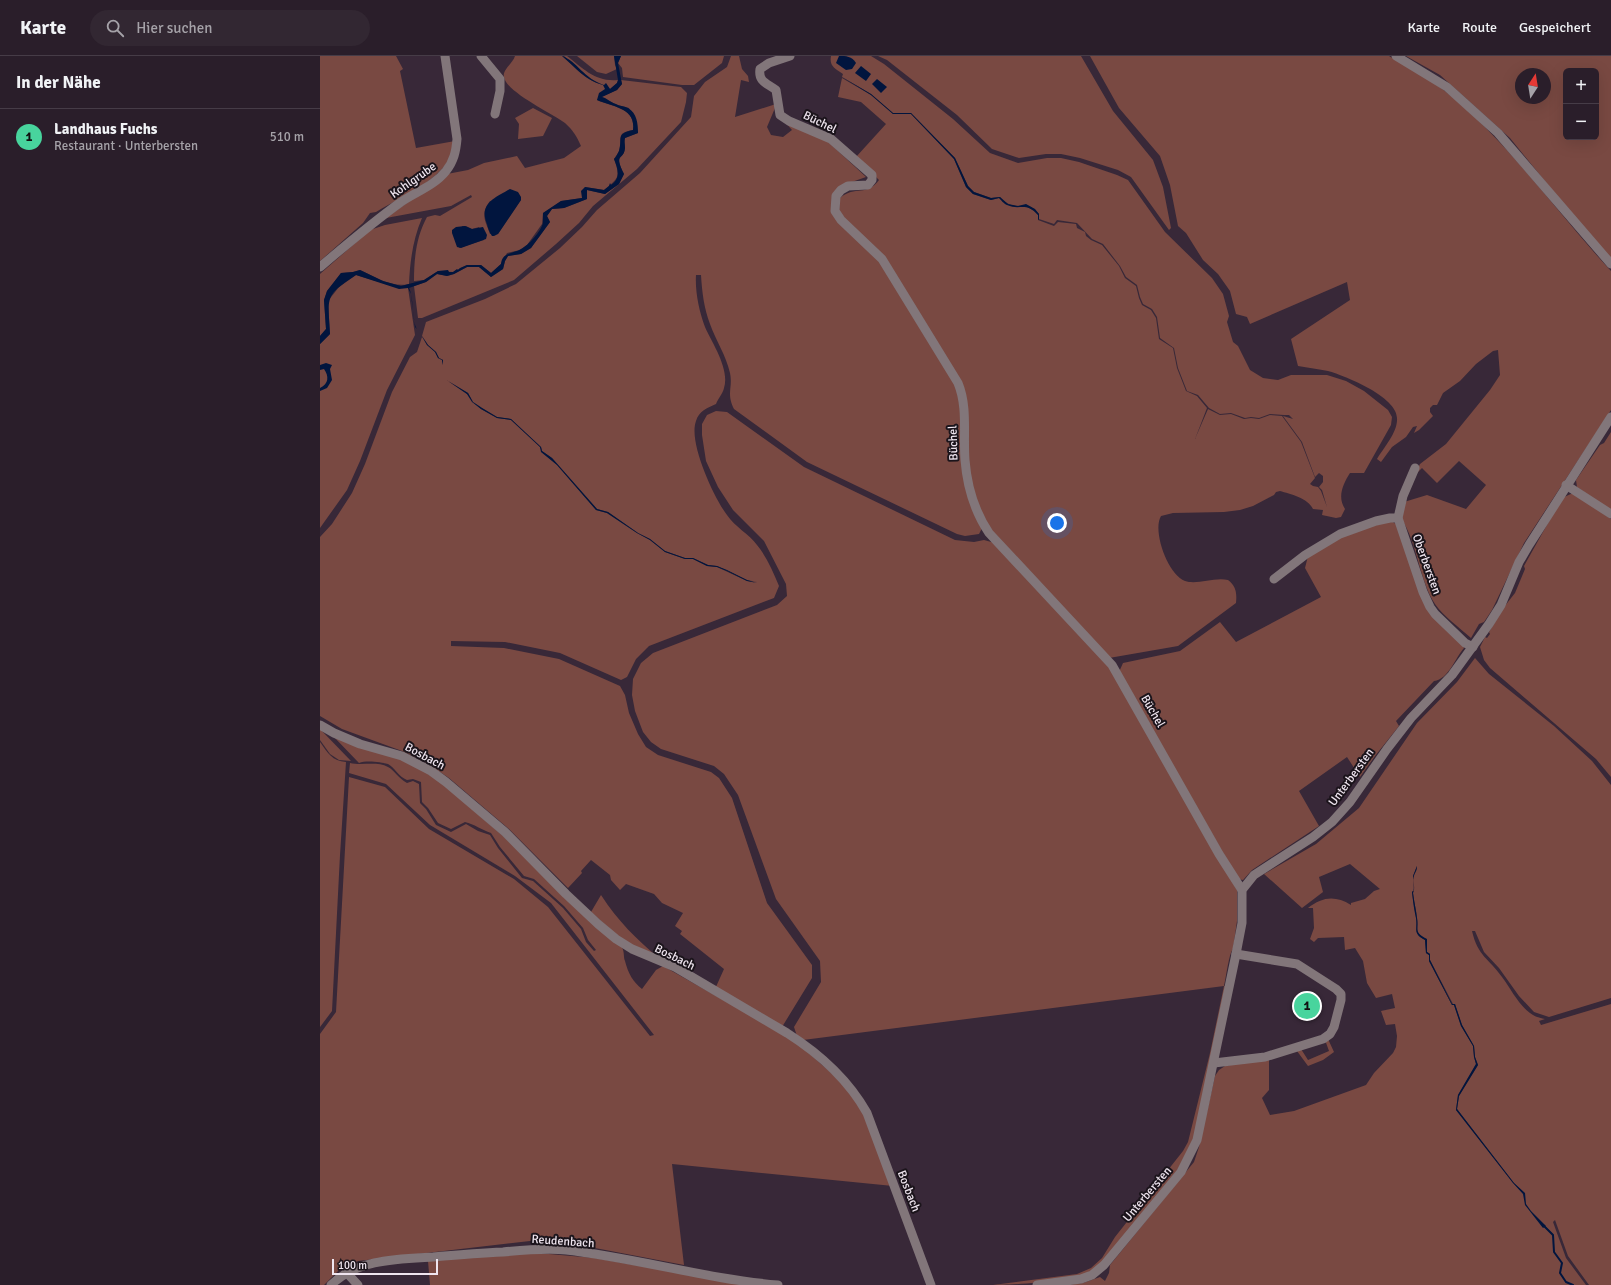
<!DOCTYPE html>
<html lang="de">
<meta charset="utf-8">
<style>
body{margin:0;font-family:Signika,sans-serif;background:#322732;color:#f1f3f6}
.controls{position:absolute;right:12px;top:12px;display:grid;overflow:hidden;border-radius:6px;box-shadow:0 4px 16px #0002}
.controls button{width:36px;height:36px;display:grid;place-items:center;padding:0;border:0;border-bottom:1px solid #463c47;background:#2a1e2a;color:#f1f3f6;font:20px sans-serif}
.compass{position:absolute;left:1195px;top:12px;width:36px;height:36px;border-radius:50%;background:#2a1e2a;box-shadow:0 4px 16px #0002;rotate:12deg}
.scale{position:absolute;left:12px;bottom:10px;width:106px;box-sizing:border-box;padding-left:4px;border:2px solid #efe5ef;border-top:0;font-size:11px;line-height:14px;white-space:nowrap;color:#efe5ef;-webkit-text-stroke:3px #1b141b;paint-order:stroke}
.you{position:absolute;left:737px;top:467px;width:14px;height:14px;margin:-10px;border:3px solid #fff;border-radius:50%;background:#1a73e8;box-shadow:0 0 0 6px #1a73e833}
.badge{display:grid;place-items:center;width:26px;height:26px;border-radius:50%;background:#48d49d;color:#111;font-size:13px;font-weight:700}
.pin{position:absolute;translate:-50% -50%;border:2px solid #fff;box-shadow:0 1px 4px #0006}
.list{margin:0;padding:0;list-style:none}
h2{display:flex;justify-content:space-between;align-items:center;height:52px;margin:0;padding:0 16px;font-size:17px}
h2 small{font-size:13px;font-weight:400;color:#a5a2a8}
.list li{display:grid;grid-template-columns:26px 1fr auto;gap:12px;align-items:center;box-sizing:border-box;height:56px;padding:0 16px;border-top:1px solid #463c47}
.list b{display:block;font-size:15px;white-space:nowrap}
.list p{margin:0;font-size:13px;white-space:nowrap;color:#a5a2a8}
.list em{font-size:13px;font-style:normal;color:#a5a2a8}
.icon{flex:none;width:22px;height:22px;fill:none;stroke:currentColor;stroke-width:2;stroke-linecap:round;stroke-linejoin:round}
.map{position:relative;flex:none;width:1291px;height:1229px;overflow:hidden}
header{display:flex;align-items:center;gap:24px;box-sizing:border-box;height:56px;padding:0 20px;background:#2a1e2a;border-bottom:1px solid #463c47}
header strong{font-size:19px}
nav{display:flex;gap:22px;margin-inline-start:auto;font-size:14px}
.search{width:280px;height:36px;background:#322732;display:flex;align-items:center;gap:10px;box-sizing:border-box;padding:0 14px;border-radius:22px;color:#a5a2a8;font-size:15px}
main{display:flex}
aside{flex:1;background:#2a1e2a}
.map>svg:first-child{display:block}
.green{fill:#794942;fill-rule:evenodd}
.water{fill:#01153e}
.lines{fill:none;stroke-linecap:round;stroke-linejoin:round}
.stream{stroke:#01153e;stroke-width:2}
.minor{stroke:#82767a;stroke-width:9}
.labels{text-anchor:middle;stroke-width:4;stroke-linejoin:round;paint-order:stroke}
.street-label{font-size:12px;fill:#efe5ef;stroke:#1b141b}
</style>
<header>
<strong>Karte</strong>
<div class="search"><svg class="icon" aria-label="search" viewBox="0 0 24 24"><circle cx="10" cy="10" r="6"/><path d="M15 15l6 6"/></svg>Hier suchen</div>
<nav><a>Karte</a><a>Route</a><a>Gespeichert</a></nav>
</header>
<main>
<aside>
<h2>In der Nähe<small></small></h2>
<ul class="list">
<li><span class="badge">1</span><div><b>Landhaus Fuchs</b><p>Restaurant · Unterbersten</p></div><em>510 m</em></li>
</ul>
</aside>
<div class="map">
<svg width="1291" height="1229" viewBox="0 0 1291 1229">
<rect width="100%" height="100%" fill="#382838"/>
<g class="green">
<path d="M0,0H76L83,13L80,15L96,92L135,85C132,121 84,139 56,156L50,157L43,167L0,205Z"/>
<path d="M195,0H242C255,11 267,26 284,29L286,33L277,44C293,51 316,52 313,74C295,77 303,82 299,95C298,97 296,100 294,103C301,122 298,122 284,134L265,131L262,142L241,145L223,157L222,168L207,189L200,194L187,197L181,208L171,217L161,209H147L133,216L118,215L104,224L94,225C94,203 96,181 107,161L115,159L120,160L152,141L151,139L131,150L66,162L127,118L148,114L164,107L197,100L205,112L244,102L261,90C257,81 253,74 245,67C233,58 186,36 184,21C182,14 193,7 195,0ZM201,144L178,178H170C165,164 160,158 170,145ZM142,170H146L152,173L159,171L164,184L139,192Z"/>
<path d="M244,0H247C264,13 275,26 298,24L297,27L290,33C283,28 275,26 268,21C259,15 252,7 244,0Z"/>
<polygon points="257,0 294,0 295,9 297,13 286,18 277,16"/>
<polygon points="301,0 404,0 402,7 374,29 362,29 303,21 302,12 298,7"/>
<path d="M411,0H419L422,13L428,20L429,26L421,24L415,61L456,48L455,52L447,71L451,79L463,81L472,74L464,65L505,83L546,121L529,127L511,148L569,215L633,324L640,342L642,404L662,472L659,478L645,480L637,478L487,406L414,353C406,337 413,332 410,317C406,299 396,285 390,268C384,252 382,236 381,219H376C375,236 379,255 385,271C392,287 410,313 404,332C403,337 398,343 396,348C387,352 379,355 376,365C368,386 394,442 407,459C415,471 429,478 437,489C447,501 453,516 459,530L454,542L329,590L316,603L307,621L301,624L240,597L185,586L131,585V590L184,592L239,603L300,630L305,639L309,657L318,678L326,691L338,699L391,716L399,722L412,742L447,847L492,909V922L462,971L395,933L404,913L360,878L362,875L355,870L363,857L342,847L334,838L306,828L300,834L291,824L290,819L271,804L261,815L262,817L248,832L189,773L129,722L105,706L82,695L22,673L0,660V481L12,468L32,437L45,408L72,336L90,301L97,296L102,281L107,289L115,296L118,302L122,304V309L128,325L147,338L153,346L161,353L177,362L191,364L220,391L222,396L237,409L276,454L287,457L317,477L330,484L345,496L365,503H373L387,510L397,511L427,525L437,526L427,524L397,510L388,509L373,502H365L345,495L330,483L318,477L288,456L277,453L232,402L222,395L221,391L191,363L177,361L162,352L153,346L148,337L128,325L122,309L123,304L119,302L116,296L108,289L102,280L106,266L165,243L196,228L240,192L262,171L277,154L320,117L371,61L374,40L385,26L407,11Z"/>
<path d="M511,0H551L564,8L633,63L670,97L698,107L727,102H741L759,106L797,119L808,124L845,176L892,222L903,238L909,260L907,266L913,286L918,290L930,314L943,322L958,324L971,319H1007L1026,325L1044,335L1068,354L1072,361L1071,369L1044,417H1030C1023,428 1017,441 1025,453L1021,461L1016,462L1002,459L1003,454L993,453C988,442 970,438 960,435L956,436L954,439L933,450L920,454L904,456L853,457L841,460C832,475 848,519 865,525C877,529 894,521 908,524C916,530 917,537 916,547L858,590L789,602L676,481L663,461L649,423L645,341L592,247L519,155L520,142C535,129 547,141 559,124L536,101L566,68L541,46L518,41L522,22L551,39L573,58H591L634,103L646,131L653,138L671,144L679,142C688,150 695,152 706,150L714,155L718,159V164L734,170L738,166L756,168L757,172L765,176L766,180L771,184L782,189L799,210L805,222L816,230L819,242L822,249L831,254L836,262L839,283L853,292L857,312L866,335L877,340L887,352L875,383L888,353L900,359L911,358L924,363L931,362L939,363L950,359L962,360L981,386L995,422L990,428L993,430L998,431L1001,435L1007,451L1002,434L999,431L1003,426V420L999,417L995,421L982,386L963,360L973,363L969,359H964L950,358L939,362L931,361L925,362L911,357L900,358L889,352L878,339L867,335L858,312L854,292L840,282L837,261L832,253L823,248L820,241L817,229L806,221L800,210L783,188L772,183L757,167L737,164L734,168L719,163V158C705,142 700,155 687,147C684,146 682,143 680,141L671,142L654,136L648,130L635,102L591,57H573L551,38L522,21L523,18C515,13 509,10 511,0Z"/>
<polygon points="558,0 761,0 793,55 833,104 843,131 851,172 849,174 811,121 798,114 760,102 741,98 726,98 699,102 672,93 637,59 567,4"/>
<path d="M770,0H1069C1086,10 1104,20 1121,32C1187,83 1234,154 1291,215V354L1204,487L1172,554L1164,566L1159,568L1151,582C1139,571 1124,561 1115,548C1099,524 1098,488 1081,462L1084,446L1107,439L1146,453L1166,429L1139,405L1117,427L1102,412L1094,420L1100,408L1126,388L1170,334L1180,319L1178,294L1173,295L1156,308L1140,325L1123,337L1117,349H1113L1110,352V356L1113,360L1099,374L1094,377L1097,370L1093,371L1086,381L1072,391L1061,406L1057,403C1064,391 1078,376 1077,362C1077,341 1026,320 1008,315C999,313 988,312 978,310L971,283L1030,244L1027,226L930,268L927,261L916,258L910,235L898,218L883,204L866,177L858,170L850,129L840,100L799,52Z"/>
<path d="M1086,0H1291V203L1267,177L1190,82L1120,19ZM1246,15H1276V81H1246ZM1201,18H1225V42H1201Z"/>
<path d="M301,24L361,31L367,37L366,46L361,66L317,113L273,150L259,167L236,188L194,224L102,262H98L94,230L106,226L117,218L127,220L134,218L147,211H159L171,221L183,213L185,205L188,200L201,198L211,192L230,166L227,160L232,153L244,152L267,143V134L285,138L299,128L304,118C293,96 304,105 305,92C305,88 304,86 305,82L318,77L309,52L297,49L281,41L297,34L302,28Z"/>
<polygon points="213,52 232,62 223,80 198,83 199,68 195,62"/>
<path d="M102,162C93,183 90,205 89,228C72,232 55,221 40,214L33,216L21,217L7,235L4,244L6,273L0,280V218L50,174L65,169Z"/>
<polygon points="36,219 79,232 88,232 95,279 67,334 40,405 27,434 0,472 0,288 10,278 8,245 19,231"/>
<path d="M396,355L407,356L484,411L635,484L654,486L664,484L675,487L789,610L917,834V865L913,893C909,897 906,922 904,930H906L873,1085L864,1106L784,1205C780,1209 776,1213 772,1216C757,1225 693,1229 673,1229L757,1218L771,1212L782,1202L795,1181L863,1095L868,1086L890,997L904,930L483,984L477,980L474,971L501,926L500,905L456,843L418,739L404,718L394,710L341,693L331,686L323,676L315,655L312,639L313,623L321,607L333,597L457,549L467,540L466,528L444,485L413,454L398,431L386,405L382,379V368L387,359Z"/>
<polygon points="1291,376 1291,455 1257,431 1256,424 1280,389 1284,387"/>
<polygon points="1253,437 1291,463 1291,721 1276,703 1170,612 1164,604 1160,591 1165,581 1167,582 1170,578 1169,576 1184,551 1195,537 1205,513 1204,510 1242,442"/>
<path d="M1071,465L1076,468L1101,540L1143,589L1144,592C1135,602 1129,623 1114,625L1076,665L1079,670L1055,700L1040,721L1027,701L979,735L999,770L932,814L923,824L918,823L799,616L803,607L860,595L900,566L916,586L1001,541L985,512L988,500L1020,482L1035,475Z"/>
<path d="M1155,602L1169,618L1234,670L1272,705L1291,729V942L1229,961L1214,956L1199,940L1179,912L1164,896L1155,875H1152C1158,901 1169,902 1182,921C1191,933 1198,948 1210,957C1215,961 1220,962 1225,963L1219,965L1221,969L1291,948V1229H1269L1248,1200L1235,1164L1233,1166L1246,1202L1266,1229H747L763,1227L780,1221L785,1225L789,1217L790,1209L874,1106L879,1091L895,1020L899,1014L905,1010L949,1002V1034L942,1042L950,1059L974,1055L1046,1029L1054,1017L1073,997L1076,991L1077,980L1075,968L1066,969L1061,955L1075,952L1072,938L1056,942L1047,927L1043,905L1035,892L1025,894L1024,881L998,882L994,886L990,883L994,872L993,852H988C1002,841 1015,839 1031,849V847L1045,843L1054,835L1060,833L1030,808L999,821L1003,836L982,852L944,818L996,788L1039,752L1097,667L1137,626ZM1097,810C1097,815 1095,816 1094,820C1092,825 1096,831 1093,837C1094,845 1096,854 1097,862C1099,874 1093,876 1106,883L1107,896L1110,898V904L1133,948H1135L1142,969L1154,990L1155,1001L1158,1009L1139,1040L1137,1053L1194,1127L1204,1137L1205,1148L1204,1138L1193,1127L1136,1054L1138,1039L1156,1008L1154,1001L1153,990L1141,970L1134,949H1132L1109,905V899L1106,897L1105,884C1092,877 1098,873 1096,862C1095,854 1093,845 1092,836L1094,834L1093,820Z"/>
<polygon points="0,673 31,705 19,704 10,698 0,684"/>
<path d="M14,681L80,703L101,713L123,728L182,779L301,890C305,895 303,900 305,905C308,917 313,926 322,933L336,914L343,910L474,984L527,1031L545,1059L573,1130L352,1108L364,1209L254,1188L210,1185L38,1205L19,1214L4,1229H0V978L16,956L29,721L65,731L109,773L194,823L228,851L330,980L334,979L231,847L195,820L110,769L66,728L29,717L30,707C41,710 57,705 68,711C74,714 78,722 87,727L93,725L99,728L100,747L106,753L116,769L131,776L146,768L158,775L170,779L178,792L202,822L213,825L243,852L261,873L266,886L274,895L276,894L268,884L263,872L244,850L214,823L204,820L180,791L171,777C162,774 154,768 145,766L131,773L118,767L108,752L102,746L101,726L93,723L87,724C79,721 74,711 68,708C61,706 46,704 39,707Z"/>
<path d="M0,686C8,697 12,705 26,706L20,799L12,955L0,971Z"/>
<path d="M281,839C298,865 316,883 339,902L313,890L299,881L271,856Z"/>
<polygon points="1008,983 1014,996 1003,1004 988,1010 977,995 981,993 988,1004 1009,995 1005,984"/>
<polygon points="184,1198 229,1198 275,1202 427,1229 110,1229 108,1205"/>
</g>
<g class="water">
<path d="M242,0C257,5 264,23 284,29L286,27L290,33L297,27L298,24L294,0H301L298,7L302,28L297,34L282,41C287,42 290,46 296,48C299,50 304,50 308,52C317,57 318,68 318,77L305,82C304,86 305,88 305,92C304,105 293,96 304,118L299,128L285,138L267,134V143L244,152L232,153L227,160L230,166L211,192L201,198L188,200L185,205L183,213L171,221L159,211H147L134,218L127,220L117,218L106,226L89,232C94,242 92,266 97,273L95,271L91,238L88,232L79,233L36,219C4,240 8,241 10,278L0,288V280L6,273L4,244L7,235L21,217L33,216L40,214L63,225L81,230L104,224L118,215L128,214L129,216H133L137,213L138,214L140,212L147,209H161L171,217L181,208C182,196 193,198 201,193C209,189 221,175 223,167C223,164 223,160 223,157L241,145L262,142L261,135L265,131L284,134L289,130L290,127L291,129C301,122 298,113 294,103C296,101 298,97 299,95C303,82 295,78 313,74C316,52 293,51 277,44L279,37L285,33L283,29C266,25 255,11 242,0Z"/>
<path d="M519,0C526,0 532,0 536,7L532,13L526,14L516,7Z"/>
<polygon points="541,10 551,18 546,25 535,17"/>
<path d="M522,21L551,38L573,57H591L635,102L648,130L654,136L671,142L680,141L688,148L698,150L706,148L715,153L719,158V163L718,164V159C706,145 700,155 687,149C684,148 681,144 679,142L671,144L653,138L646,131L634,103L591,58H573L551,39Z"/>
<polygon points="557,23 567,31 561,37 552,28"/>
<path d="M190,133L198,136L201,141V144L178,178L174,180H172C169,176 168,172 167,168C159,148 174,142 190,133Z"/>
<polygon points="145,170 152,173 163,171 167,179 166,183 141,192 137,191 132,177 132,174 136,171"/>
<polygon points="102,280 108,289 116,296 119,302 123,304 122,309 128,325 148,337 153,346 162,352 177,361 191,363 221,391 222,395 232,402 277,453 288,456 318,477 330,483 345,495 365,502 373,502 388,509 397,510 407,514 427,524 437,527 427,525 407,515 397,511 387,510 373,503 365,503 345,496 330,484 317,477 287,457 276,454 237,409 221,396 220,391 191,364 177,362 161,353 152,346 147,338 128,325 122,309 122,304 118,302 115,296 107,289"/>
<path d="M6,307L12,309L10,313L12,324L7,332L0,335V332C9,328 9,320 4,313L0,314V309Z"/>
<path d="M1097,810C1097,813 1096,815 1094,819C1092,825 1095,831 1093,837C1094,845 1096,854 1097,862C1099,874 1093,876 1107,883V896L1110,898V904L1132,948H1135L1142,969L1154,990L1155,1001L1158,1009L1139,1040L1137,1053L1194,1127L1205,1137L1206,1148L1211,1155L1226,1170L1223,1172L1205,1149L1203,1138L1193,1127L1136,1054L1138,1039L1156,1008L1154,1001L1153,990L1141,970L1134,949H1132L1109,905V899L1106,897L1105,884C1092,877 1098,874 1096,862C1094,854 1093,845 1092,836L1094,834L1093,820Z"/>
</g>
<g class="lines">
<polyline class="stream" points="1223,1169 1233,1179 1234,1196 1242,1207 1240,1217 1246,1226 1253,1229"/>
<g class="minor">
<polyline points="161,0 180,23 180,35 175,58"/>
<path d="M470,0L449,7L440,13C438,26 447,27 456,34L460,59L469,65L511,83L552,119V124L548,129L528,130L521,134L516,140L515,155L521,164L562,203L638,327C648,351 643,379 645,404C647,430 655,456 669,477L792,609L899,798L922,834"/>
<polyline points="1076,0 1127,31 1178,77 1291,208"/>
<path d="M0,211C26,189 53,166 81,146C96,136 115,129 126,115C134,105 136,95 137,83L125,0"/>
<polyline points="1095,412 1083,440 1078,462 1103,536 1110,551 1115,558 1145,587 1153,591"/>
<polyline points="1246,429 1291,458"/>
<polyline points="954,523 985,499 1020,478 1056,465 1070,462 1078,462"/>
<path d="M0,669L14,677L40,688L82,700L111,715L126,726L185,776L246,838L278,868L296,883L312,893L355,911L467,977C500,998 528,1023 547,1057L611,1229"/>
<polyline points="894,1007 945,1001 1003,983 1010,978 1014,971 1021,944 1021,938 1016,933 977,908 916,898"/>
<polyline points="26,1216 38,1229"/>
<path d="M11,1229C37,1203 78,1203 113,1201C136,1199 160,1197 183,1196C204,1194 225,1192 246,1194C317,1202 386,1223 458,1229"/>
<polyline points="717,1229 761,1223 772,1219 784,1209 861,1116 877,1084 916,898 922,867 922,834 934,819 993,781 1012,766 1030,746 1067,693 1091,662 1132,619 1169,568 1181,549 1199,506 1209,489 1291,361"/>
</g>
</g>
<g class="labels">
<g class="street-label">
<text transform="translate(500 66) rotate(26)" y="4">Büchel</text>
<text transform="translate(93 124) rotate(-35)" y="4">Kohlgrube</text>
<text transform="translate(633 387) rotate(-92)" y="4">Büchel</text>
<text transform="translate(1107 508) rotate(70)" y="4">Oberbersten</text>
<text transform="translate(833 655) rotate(60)" y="4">Büchel</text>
<text transform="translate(105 700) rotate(28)" y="4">Bosbach</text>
<text transform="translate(1031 721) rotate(-54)" y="4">Unterbersten</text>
<text transform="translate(355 901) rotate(26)" y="4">Bosbach</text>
<text transform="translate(589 1135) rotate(69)" y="4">Bosbach</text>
<text transform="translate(827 1138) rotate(-50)" y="4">Unterbersten</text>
<text transform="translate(243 1185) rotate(4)" y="4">Reudenbach</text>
</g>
</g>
</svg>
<div class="controls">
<button>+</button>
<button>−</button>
</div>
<svg class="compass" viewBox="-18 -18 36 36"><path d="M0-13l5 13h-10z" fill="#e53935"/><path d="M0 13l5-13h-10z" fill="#a5a2a8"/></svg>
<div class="scale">100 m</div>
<div class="you"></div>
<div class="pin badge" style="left:987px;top:950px">1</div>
</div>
</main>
